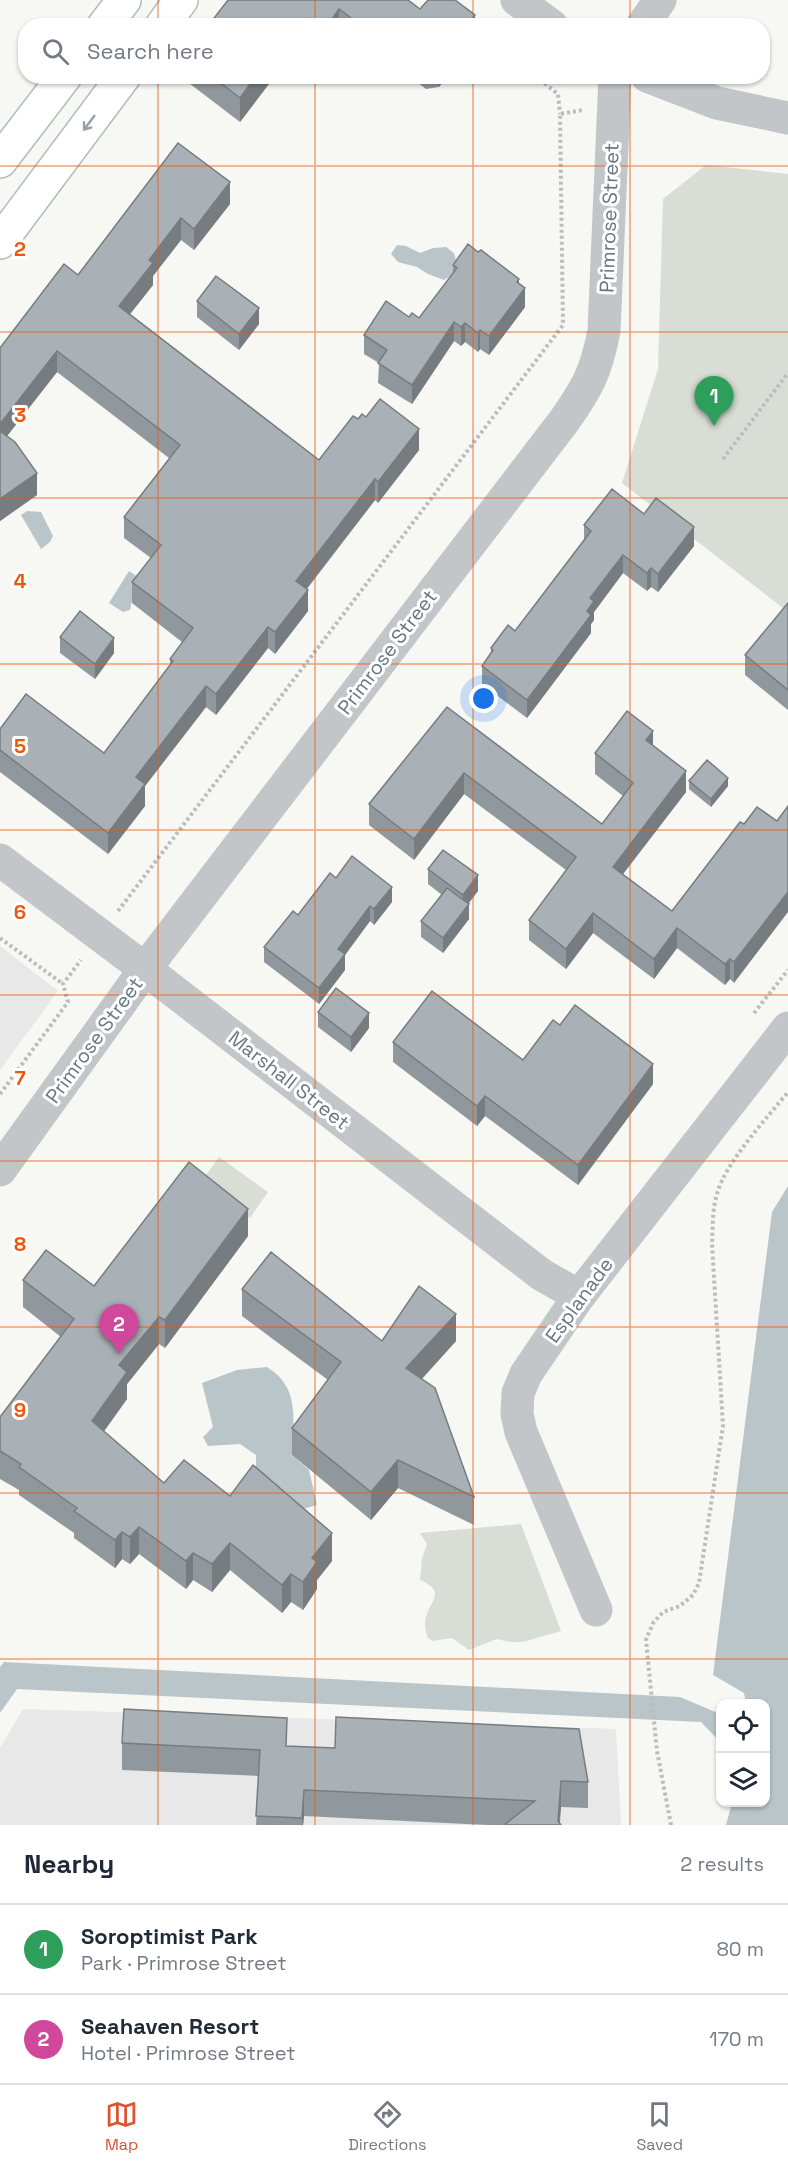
<!DOCTYPE html>
<meta charset="utf-8">
<style>
body{margin:0;font-family:"Space Grotesk",sans-serif;background:#f2f2f3;color:#1f2937}
.controls{position:absolute;right:18px;bottom:18px;display:grid;overflow:hidden;border-radius:12px;box-shadow:0 2px 4px #0004}
.controls button{width:54px;height:54px;display:grid;place-items:center;padding:0;border:0;border-bottom:2px solid #e0e1e3;background:#fff;color:#1f2937;font:30px sans-serif}
.you{position:absolute;left:484px;top:699px;width:21px;height:21px;margin:-15px;border:4px solid #fff;border-radius:50%;background:#1a73e8;box-shadow:0 0 0 9px #1a73e833}
.badge{display:grid;place-items:center;width:39px;height:39px;border-radius:50%;background:#de522d;color:#fff;font-size:20px;font-weight:700}
.pin{position:absolute;translate:-50% -50px;filter:drop-shadow(0 2px 3px #0008)}
.pin::after{content:'';position:absolute;top:32px;width:21px;height:18px;background:inherit;clip-path:polygon(0 0,100% 0,50% 100%)}
.list{margin:0;padding:0;list-style:none}
h2{display:flex;justify-content:space-between;align-items:center;height:78px;margin:0;padding:0 24px;font-size:26px}
h2 small{font-size:20px;font-weight:400;color:#747a83}
.list li{display:grid;grid-template-columns:39px 1fr auto;gap:18px;align-items:center;box-sizing:border-box;height:90px;padding:0 24px;border-top:2px solid #e0e1e3}
.list b{display:block;font-size:22px;white-space:nowrap}
.list p{margin:0;font-size:20px;white-space:nowrap;color:#747a83}
.list em{font-size:20px;font-style:normal;color:#747a83}
.icon{flex:none;width:33px;height:33px;fill:none;stroke:currentColor;stroke-width:2;stroke-linecap:round;stroke-linejoin:round}
.map{position:relative;flex:none;width:788px;height:1825px;overflow:hidden}
.search{position:absolute;background:#fff;box-shadow:0 2px 4px #0004;left:18px;right:18px;top:18px;height:66px;display:flex;align-items:center;gap:15px;box-sizing:border-box;padding:0 21px;border-radius:24px;color:#747a83;font-size:22px}
.sheet{height:258px;background:#fff}
nav{display:flex;justify-content:space-around;align-items:center;box-sizing:border-box;height:84px;border-top:2px solid #e0e1e3;background:#fff;font-size:16px;color:#747a83}
nav a{display:grid;justify-items:center;gap:3px}
nav .on{color:#de522d}
.map>svg:first-child{display:block}
.built{fill:#e7e8e7}
.green{fill:#d8ded5}
.water{fill:#b9c5c8}
.lines{fill:none;stroke-linecap:round;stroke-linejoin:round}
.major-casing{stroke:#b5babd;stroke-width:36}
.path{stroke:#babdbf;stroke-width:4;stroke-dasharray:3 3;stroke-linecap:butt}
.minor{stroke:#c2c6c9;stroke-width:33}
.major{stroke:#fff;stroke-width:33}
.wall{fill:#91989d}
.shaded-wall{fill:#767c7f}
.building{fill:#a9b1b6;stroke:#767c7f;stroke-width:1.5}
.oneway{stroke:#95a0a9}
.grid{fill:none;stroke:#e8590c;stroke-width:1.5;stroke-opacity:0.55}
.labels{text-anchor:middle;stroke-width:6;stroke-linejoin:round;paint-order:stroke}
.street-label{font-size:20px;fill:#677884;stroke:#fff}
.grid-label{font-size:20px;text-anchor:middle;font-weight:bold;fill:#e8590c;stroke:#fff;stroke-width:6;stroke-linejoin:round;paint-order:stroke}
</style>
<div class="map">
<svg width="788" height="1825" viewBox="0 0 788 1825">
<rect width="100%" height="100%" fill="#f7f7f4"/>
<g class="built">
<polygon points="0,946 58,991 0,1070"/>
<polygon points="23,1709 616,1729 621,1825 0,1825 0,1748"/>
</g>
<g class="green">
<polygon points="706,165 788,174 788,612 622,483 658,369 663,199"/>
<polygon points="219,1157 268,1192 250,1218 201,1182"/>
<path d="M521,1524L561,1631L523,1642H509L497,1639L469,1650L452,1638L433,1641L428,1638C426,1633 425,1628 425,1623C426,1602 450,1593 420,1580L422,1558L427,1544L420,1533Z"/>
</g>
<g class="water">
<polygon points="397,245 406,246 420,253 433,248 446,247 454,253 457,264 452,275 444,280 428,274 417,267 398,262 391,254"/>
<polygon points="27,511 41,512 53,536 50,542 41,549 21,515"/>
<polygon points="129,571 141,579 134,591 130,610 123,612 109,603"/>
<polygon points="788,1186 788,1825 726,1825 732,1803 766,1802 766,1704 746,1703 744,1693 713,1675 772,1212"/>
<path d="M267,1367C301,1388 293,1421 292,1455L309,1470L317,1505L293,1512L256,1472V1455L240,1444L208,1446L203,1437L213,1427L202,1383L237,1370Z"/>
<polygon points="4,1662 680,1697 720,1714 720,1742 701,1722 17,1689 0,1713 0,1667"/>
</g>
<g class="lines">
<g class="major-casing">
<g id="major">
<polyline points="104,26 124,0"/>
<polyline points="162,26 181,0"/>
<polyline points="0,161 65,76"/>
<polyline points="0,242 124,76"/>
</g>
</g>
<g class="path">
<polyline points="535,76 558,94 560,114"/>
<polyline points="723,459 788,373"/>
<polyline points="118,911 563,325 560,114 583,110"/>
<polyline points="0,938 63,984"/>
<polyline points="754,1013 788,970"/>
<polyline points="0,1094 68,1002 63,984 81,960"/>
<path d="M671,1825L657,1751L646,1640L653,1623L663,1612L680,1606L693,1595L699,1583L723,1426L712,1244C713,1227 712,1210 717,1194C725,1163 767,1118 788,1092"/>
</g>
<g class="minor">
<polyline points="517,0 552,26"/>
<polyline points="642,26 660,0"/>
<polyline points="647,76 717,103 788,118"/>
<polyline points="0,860 145,969 542,1275 579,1296"/>
<path d="M0,1170L145,969L564,421C588,387 596,372 604,331L615,76"/>
<polyline points="596,1610 521,1432 517,1414 518,1393 526,1374 579,1296 788,1028"/>
</g>
<use href="#major" class="major"/>
</g>
<g class="wall">
<polygon points="228,0 420,9 475,26 208,26"/>
<polygon points="185,76 275,76 240,122 185,80"/>
<polygon points="409,76 447,76 439,87 426,89"/>
<polygon points="178,143 230,204 194,250 181,240 153,276 153,285 130,314 319,460 358,419 366,417 419,450 378,503 375,500 307,589 308,611 275,654 268,648 216,715 206,707 145,786 145,806 108,854 0,772 0,729 104,753 170,666 170,659 182,642 132,603 132,582 151,558 124,538 124,517 169,458 57,372 7,436 37,495 0,521 0,348 78,275"/>
<polygon points="453,265 519,284 525,307 489,355 480,349 478,352 465,342 461,346 454,341 412,404 378,383 379,363 364,354 364,335 409,317 419,318 453,273"/>
<polygon points="197,301 259,324 239,350 197,317"/>
<polygon points="644,514 694,546 658,592 651,587 647,591 623,573 594,612 594,620 591,624 591,633 527,718 482,684 482,666 491,653 491,648 515,631 584,540 584,525"/>
<polygon points="788,603 788,710 745,675 745,655"/>
<polygon points="60,637 114,653 95,679 60,653"/>
<polygon points="447,707 602,824 623,796 595,774 595,753 653,746 686,792 623,874 672,911 740,822 734,983 730,979 725,985 677,948 654,979 593,933 566,969 529,940 529,920 566,870 464,794 414,860 369,825 369,804"/>
<polygon points="689,781 728,786 711,807 689,789"/>
<polygon points="428,869 478,891 468,903 469,919 443,953 421,937 421,921 442,895 428,884"/>
<polygon points="336,878 392,902 374,925 370,921 345,955 345,970 319,1004 264,962 264,947"/>
<polygon points="318,1012 369,1028 351,1052 318,1027"/>
<polygon points="560,1025 653,1084 578,1185 485,1116 477,1126 393,1062 393,1042 523,1060"/>
<polygon points="248,1236 165,1348 159,1344 127,1384 127,1399 104,1431 164,1483 230,1496 332,1561 317,1580 317,1589 303,1610 291,1602 282,1613 230,1570 212,1592 193,1580 186,1589 139,1554 130,1564 122,1559 115,1568 74,1538 74,1533 19,1495 19,1490 0,1479 0,1417 61,1337 23,1307 23,1280 94,1286"/>
<polygon points="242,1289 382,1341 456,1341 422,1379 474,1497 474,1525 398,1488 371,1520 292,1455 292,1428 328,1380 242,1316"/>
<polygon points="122,1743 287,1746 588,1782 588,1808 561,1807 560,1823 561,1825 487,1825 304,1816 303,1825 256,1825 259,1776 122,1770"/>
</g>
<g class="shaded-wall">
<polygon points="339,9 339,26 327,26"/>
<polygon points="475,15 475,26 468,26"/>
<polygon points="256,76 275,76 240,122 240,98"/>
<polygon points="439,76 447,76 439,87"/>
<polygon points="230,182 230,204 194,250 194,229"/>
<polygon points="181,218 181,240 153,276 153,285 119,328 119,306 149,260"/>
<polygon points="519,279 519,296 525,288 525,307 489,355 489,336"/>
<polygon points="259,308 259,324 239,350 239,334"/>
<polygon points="454,322 454,341 412,404 412,385"/>
<polygon points="465,323 465,342 461,346 461,327"/>
<polygon points="480,330 480,349 478,352 478,333"/>
<polygon points="57,351 57,372 0,445 0,424"/>
<polygon points="419,429 419,450 378,503 378,482"/>
<polygon points="37,473 37,495 0,521 0,499"/>
<polygon points="375,479 375,500 296,602 296,581"/>
<polygon points="694,527 694,546 658,592 658,574"/>
<polygon points="623,555 623,573 594,612 594,620 591,624 591,633 527,718 527,700 587,611 590,598"/>
<polygon points="651,568 651,587 647,591 647,573"/>
<polygon points="308,590 308,611 275,654 275,632"/>
<polygon points="268,627 268,648 216,715 216,694"/>
<polygon points="114,638 114,653 95,679 95,664"/>
<polygon points="206,686 206,707 145,786 145,806 108,854 108,833 136,777"/>
<polygon points="653,731 653,752 646,740"/>
<polygon points="686,771 686,792 613,887 613,867"/>
<polygon points="464,773 464,794 414,860 414,839"/>
<polygon points="728,778 728,786 711,807 711,799"/>
<polygon points="478,875 478,891 463,911 463,895"/>
<polygon points="392,887 392,902 374,925 374,909"/>
<polygon points="788,892 788,912 734,983 734,962"/>
<polygon points="469,904 469,919 443,953 443,938"/>
<polygon points="370,906 370,921 345,955 345,970 319,1004 319,988 338,949"/>
<polygon points="593,913 593,933 566,969 566,949"/>
<polygon points="677,928 677,948 654,979 654,959"/>
<polygon points="730,959 730,979 725,985 725,964"/>
<polygon points="369,1013 369,1028 351,1052 351,1037"/>
<polygon points="653,1064 653,1084 578,1185 578,1165"/>
<polygon points="485,1096 485,1116 477,1126 477,1106"/>
<polygon points="248,1209 248,1236 165,1348 165,1320"/>
<polygon points="456,1314 456,1341 406,1396 406,1368"/>
<polygon points="159,1317 159,1344 127,1384 127,1399 92,1448 92,1421 119,1365"/>
<polygon points="398,1460 398,1488 371,1520 371,1492"/>
<polygon points="139,1527 139,1554 130,1564 130,1537"/>
<polygon points="122,1532 122,1559 115,1568 115,1540"/>
<polygon points="332,1533 332,1561 317,1580 317,1589 303,1610 303,1582 312,1558"/>
<polygon points="230,1543 230,1570 212,1592 212,1564"/>
<polygon points="193,1553 193,1580 186,1589 186,1561"/>
<polygon points="291,1574 291,1602 282,1613 282,1585"/>
<polygon points="561,1781 561,1807 559,1825 558,1825"/>
<polygon points="304,1790 304,1816 303,1825 302,1825"/>
</g>
<g class="building">
<polygon points="228,0 408,0 420,9 428,0 455,0 475,15 468,26 362,26 339,9 327,26 208,26"/>
<polygon points="212,76 256,76 240,98"/>
<polygon points="178,143 230,182 194,229 181,218 149,260 153,263 119,306 319,460 353,416 358,419 362,414 366,417 380,399 419,429 378,482 375,479 296,581 308,590 275,632 268,627 216,694 206,686 136,777 145,784 108,833 0,750 0,729 26,694 104,753 173,661 170,659 193,628 132,582 161,545 124,517 180,445 57,351 0,424 0,348 64,264 78,275"/>
<polygon points="468,244 478,252 481,250 519,279 517,282 525,288 489,336 480,330 478,333 465,323 461,327 454,322 412,385 378,363 387,350 364,335 386,301 409,317 412,313 419,318 457,268 453,265"/>
<polygon points="216,276 259,308 239,334 197,301"/>
<polygon points="0,431 15,442 37,473 0,499"/>
<polygon points="612,489 644,514 656,498 694,527 658,574 651,568 647,573 623,555 590,598 594,601 587,611 591,615 527,700 482,666 493,650 491,648 508,625 515,631 591,531 584,525"/>
<polygon points="788,603 788,690 745,655"/>
<polygon points="80,611 114,638 95,664 60,637"/>
<polygon points="447,707 602,824 633,783 595,753 627,711 653,731 646,740 686,771 613,867 672,911 740,822 744,824 757,807 777,821 788,806 788,892 734,962 730,959 725,964 677,928 654,959 593,913 566,949 529,920 576,857 464,773 414,839 369,804"/>
<polygon points="707,760 728,778 711,799 689,781"/>
<polygon points="443,850 478,875 463,895 428,869"/>
<polygon points="352,856 392,887 374,909 370,906 338,949 345,954 319,988 264,947 293,911 298,915 330,873 336,878"/>
<polygon points="447,888 469,904 443,938 421,921"/>
<polygon points="336,988 369,1013 351,1037 318,1012"/>
<polygon points="432,991 523,1060 553,1020 560,1025 575,1005 653,1064 578,1165 485,1096 477,1106 393,1042"/>
<polygon points="189,1162 248,1209 165,1320 159,1317 119,1365 127,1372 92,1421 164,1483 184,1460 230,1496 253,1465 332,1533 312,1558 317,1562 303,1582 291,1574 282,1585 230,1543 212,1564 193,1553 186,1561 139,1527 130,1537 122,1532 115,1540 74,1511 77,1508 19,1467 21,1464 0,1451 0,1417 74,1319 23,1280 46,1250 94,1286"/>
<polygon points="271,1252 382,1341 419,1286 456,1314 406,1368 435,1388 474,1497 398,1460 371,1492 292,1428 341,1362 242,1289"/>
<polygon points="124,1709 287,1718 286,1746 335,1748 336,1717 579,1729 588,1782 561,1781 558,1821 561,1825 504,1825 535,1801 304,1790 302,1818 256,1816 260,1750 122,1743"/>
</g>
<defs><path id="oneway-shaft" d="M-6 0H5M1.5-3L5.5 0L1.5 3" fill="none" stroke-width="1.6" stroke-linecap="round" stroke-linejoin="round" transform="scale(1.5)"/></defs>
<use class="oneway" href="#oneway-shaft" transform="translate(89 123) rotate(127)"/>
<path class="grid" d="M158,0V26M315,0V26M473,0V26M630,0V26M158,76V1825M315,76V1825M473,76V1825M630,76V1825M0,166H788M0,332H788M0,498H788M0,664H788M0,830H788M0,995H788M0,1161H788M0,1327H788M0,1493H788M0,1659H788"/>
<g class="labels">
<g class="street-label">
<text transform="translate(609 218) rotate(-88)" y="7">Primrose Street</text>
<text transform="translate(387 652) rotate(-53)" y="7">Primrose Street</text>
<text transform="translate(94 1040) rotate(-54)" y="7">Primrose Street</text>
<text transform="translate(289 1080) rotate(38)" y="7">Marshall Street</text>
<text transform="translate(579 1300) rotate(-54)" y="7">Esplanade</text>
</g>
</g>
<g class="grid-label">
<text x="20" y="256">2</text>
<text x="20" y="422">3</text>
<text x="20" y="588">4</text>
<text x="20" y="753">5</text>
<text x="20" y="919">6</text>
<text x="20" y="1085">7</text>
<text x="20" y="1251">8</text>
<text x="20" y="1417">9</text>
</g>
</svg>
<div class="controls">
<button><svg class="icon" aria-label="locate" viewBox="0 0 24 24"><circle cx="12" cy="12" r="6"/><path d="M12 2v4M12 18v4M2 12h4M18 12h4"/></svg></button>
<button><svg class="icon" aria-label="layers" viewBox="0 0 24 24"><path d="M12 4l9 5-9 5-9-5zM3 14l9 5 9-5"/></svg></button>
</div>
<div class="you"></div>
<div class="pin badge" style="left:714px;top:426px;background:#2e9e5b">1</div>
<div class="pin badge" style="left:119px;top:1354px;background:#d1479c">2</div>
<div class="search"><svg class="icon" aria-label="search" viewBox="0 0 24 24"><circle cx="10" cy="10" r="6"/><path d="M15 15l6 6"/></svg>Search here</div>
</div>
<section class="sheet">
<h2>Nearby<small>2 results</small></h2>
<ul class="list">
<li><span class="badge" style="background:#2e9e5b">1</span><div><b>Soroptimist Park</b><p>Park · Primrose Street</p></div><em>80 m</em></li>
<li><span class="badge" style="background:#d1479c">2</span><div><b>Seahaven Resort</b><p>Hotel · Primrose Street</p></div><em>170 m</em></li>
</ul>
</section>
<nav>
<a class="on"><svg class="icon" aria-label="map" viewBox="0 0 24 24"><path d="M3 6l6-2 6 2 6-2v14l-6 2-6-2-6 2zM9 4v14M15 6v14"/></svg>Map</a>
<a><svg class="icon" aria-label="directions" viewBox="0 0 24 24"><path d="M12 3l9 9-9 9-9-9zM9 14v-3h6M13 9l2 2-2 2"/></svg>Directions</a>
<a><svg class="icon" aria-label="saved" viewBox="0 0 24 24"><path d="M7 4h10v16l-5-4-5 4z"/></svg>Saved</a>
</nav>
